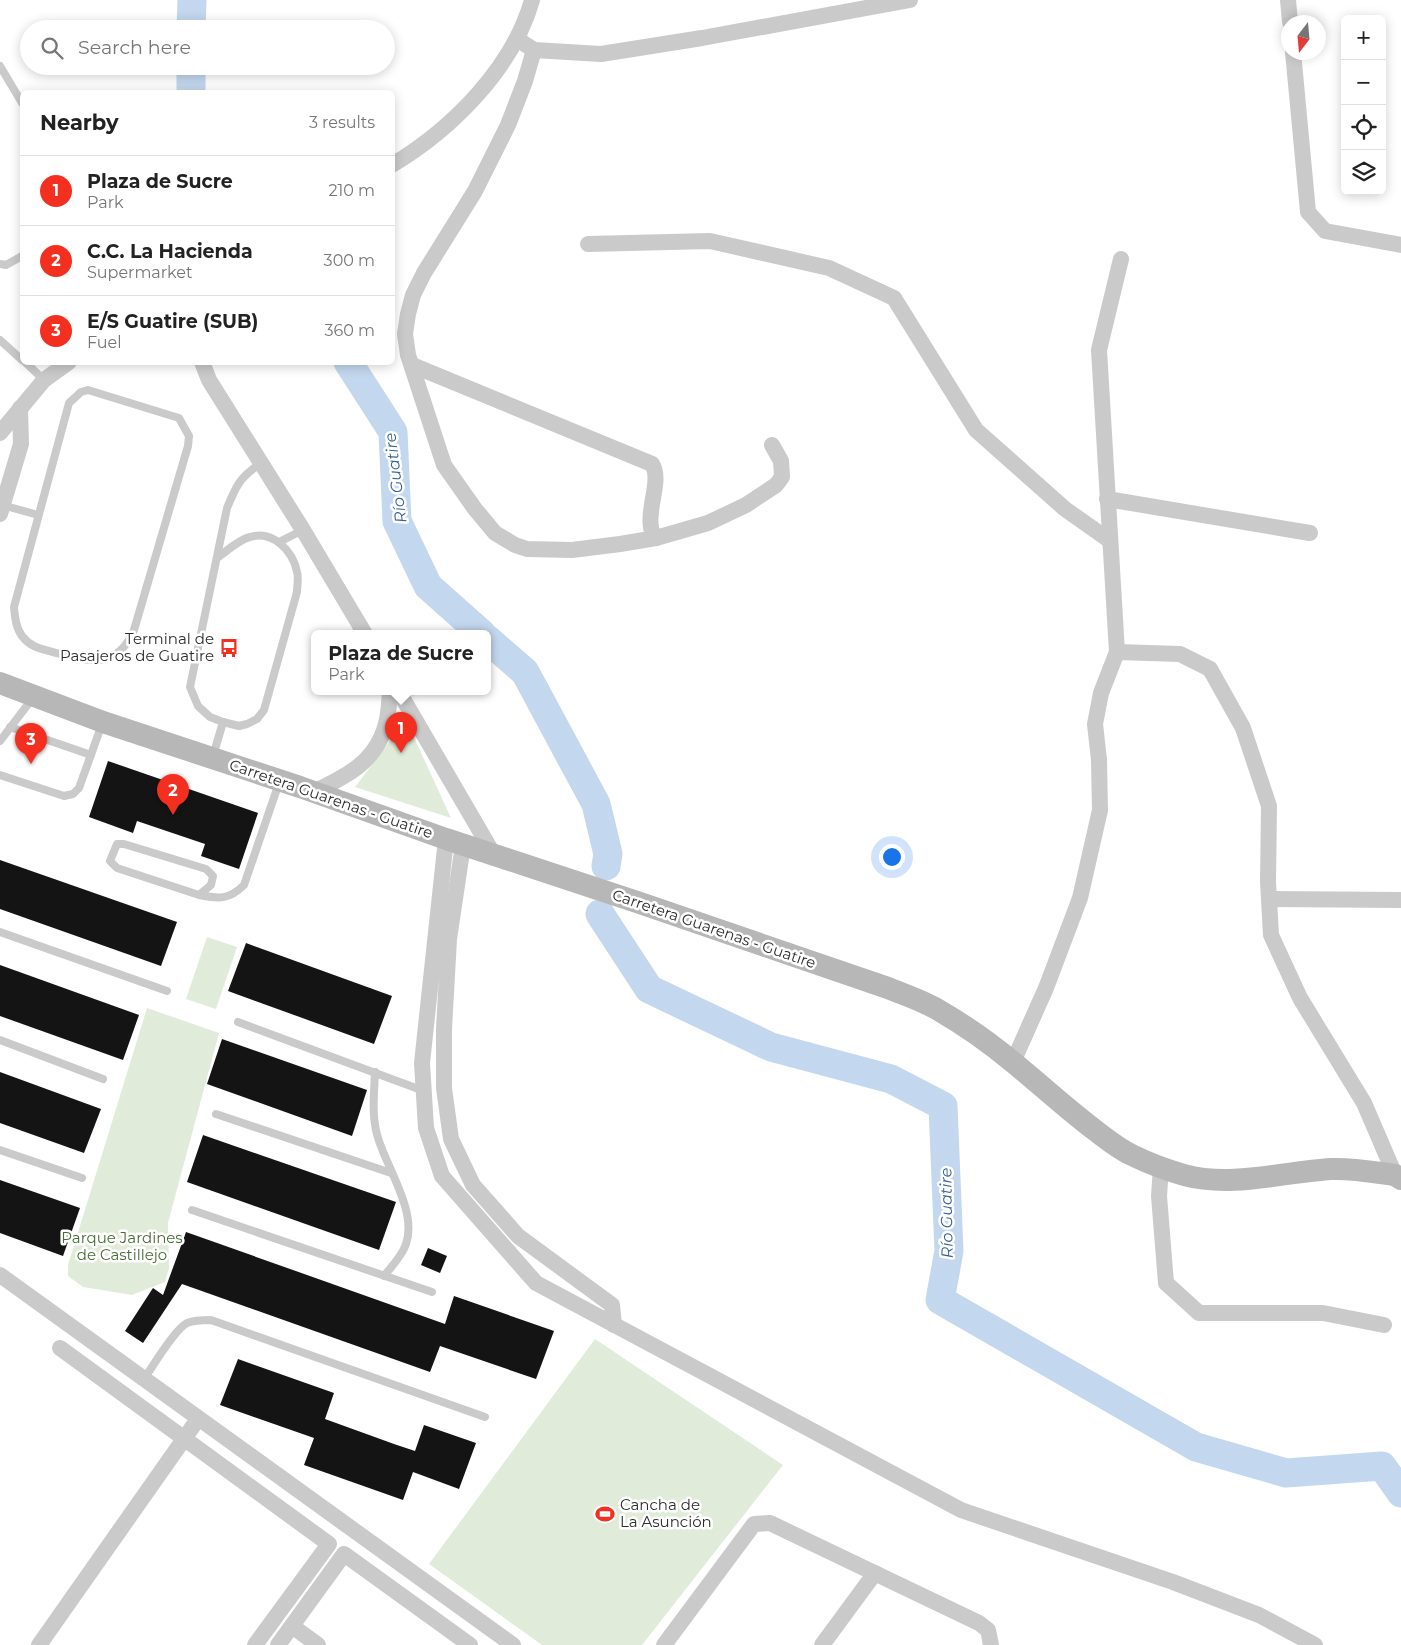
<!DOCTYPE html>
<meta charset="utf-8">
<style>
body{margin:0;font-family:Montserrat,sans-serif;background:#f2f2f2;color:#222}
.controls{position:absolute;right:15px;top:15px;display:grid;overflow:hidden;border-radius:8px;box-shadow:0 2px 12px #0003}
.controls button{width:45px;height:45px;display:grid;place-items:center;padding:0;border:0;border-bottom:1px solid #e0e0e0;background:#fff;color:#222;font:25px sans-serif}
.compass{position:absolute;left:1281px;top:15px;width:45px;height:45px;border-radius:50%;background:#fff;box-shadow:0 2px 12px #0003;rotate:196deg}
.you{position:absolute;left:891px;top:856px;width:18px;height:18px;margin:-12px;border:4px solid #fff;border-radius:50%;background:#1a73e8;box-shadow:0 0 0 8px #1a73e833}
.badge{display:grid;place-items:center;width:32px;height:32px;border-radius:50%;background:#f32f20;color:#fff;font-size:16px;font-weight:700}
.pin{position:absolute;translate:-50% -41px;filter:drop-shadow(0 1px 2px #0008)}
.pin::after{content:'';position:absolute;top:26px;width:18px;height:15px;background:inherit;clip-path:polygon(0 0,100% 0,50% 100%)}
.popup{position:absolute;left:311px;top:630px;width:180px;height:65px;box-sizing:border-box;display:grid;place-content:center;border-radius:8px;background:#fff;filter:drop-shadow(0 1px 4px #0005);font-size:16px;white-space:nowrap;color:#767676}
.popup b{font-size:19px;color:#222}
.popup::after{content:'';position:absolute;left:50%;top:100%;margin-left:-10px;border:10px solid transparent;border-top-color:#fff}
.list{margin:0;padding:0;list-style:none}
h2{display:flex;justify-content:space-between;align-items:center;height:65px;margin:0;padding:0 20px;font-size:21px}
h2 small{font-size:16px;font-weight:400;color:#767676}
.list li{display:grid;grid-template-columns:32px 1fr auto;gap:15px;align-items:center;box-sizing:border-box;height:70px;padding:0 20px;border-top:1px solid #e0e0e0}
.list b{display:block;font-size:19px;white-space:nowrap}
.list p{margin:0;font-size:16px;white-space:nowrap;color:#767676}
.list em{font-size:16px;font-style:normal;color:#767676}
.icon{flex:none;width:28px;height:28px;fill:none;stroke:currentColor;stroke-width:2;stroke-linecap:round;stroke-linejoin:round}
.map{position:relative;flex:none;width:1401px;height:1645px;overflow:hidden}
.search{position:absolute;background:#fff;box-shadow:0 2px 12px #0003;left:20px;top:20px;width:375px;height:55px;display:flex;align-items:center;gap:12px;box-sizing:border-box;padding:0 18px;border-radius:28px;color:#767676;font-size:19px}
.panel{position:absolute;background:#fff;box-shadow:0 2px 12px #0003;left:20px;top:90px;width:375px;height:275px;border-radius:8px}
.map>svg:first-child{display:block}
.green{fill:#e0ecd9}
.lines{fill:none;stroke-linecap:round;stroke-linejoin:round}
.river{stroke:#c3d7ee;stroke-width:29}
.building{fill:#141414}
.service{stroke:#cacaca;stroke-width:8}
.minor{stroke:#cacaca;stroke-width:16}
.secondary{stroke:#b7b7b7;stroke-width:22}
.labels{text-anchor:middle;stroke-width:5;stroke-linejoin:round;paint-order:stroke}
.poi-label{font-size:15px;fill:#2d2d2d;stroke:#fff;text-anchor:end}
.street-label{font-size:15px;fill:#2d2d2d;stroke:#fff}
.park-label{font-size:15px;fill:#486c37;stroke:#fff}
.water-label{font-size:16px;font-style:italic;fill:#356295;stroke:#fff}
</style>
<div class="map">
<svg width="1401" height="1645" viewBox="0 0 1401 1645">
<rect width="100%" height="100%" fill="#fff"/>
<g class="green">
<polygon points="406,720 451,818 355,787"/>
<polygon points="207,937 237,947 216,1009 186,999"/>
<polygon points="147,1008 219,1033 168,1223 169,1268 165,1282 132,1295 83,1287 68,1276 68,1265"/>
<polygon points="595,1339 783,1465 642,1645 542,1645 429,1564"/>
</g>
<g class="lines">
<g class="river">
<polyline points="191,29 192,0"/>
<polyline points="191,92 191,66"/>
<polyline points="348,362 393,432 397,521 428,586 482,634"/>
<polyline points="487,639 525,672 596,804 608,854 606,866"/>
<polyline points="600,914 649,989 771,1047 891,1079 943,1106 949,1251 940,1300 1196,1447 1286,1473 1382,1466 1401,1493"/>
</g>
</g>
<g class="building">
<polygon points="108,761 258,813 239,869 201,856 205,844 137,821 133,833 89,817"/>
<polygon points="0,860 177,922 161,966 0,909"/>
<polygon points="246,943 392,996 374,1044 228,991"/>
<polygon points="0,965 139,1015 123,1060 0,1016"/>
<polygon points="222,1039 367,1090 352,1136 207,1084"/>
<polygon points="0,1072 101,1109 84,1153 0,1123"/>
<polygon points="203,1135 396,1202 379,1250 187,1182"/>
<polygon points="0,1180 80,1208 63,1256 0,1233"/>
<polygon points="186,1232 445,1324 454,1296 554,1331 536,1379 440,1346 430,1372 182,1284 143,1343 125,1331 153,1288 163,1295"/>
<polygon points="428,1248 447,1256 440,1273 421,1265"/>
<polygon points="238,1359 334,1393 325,1419 394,1444 415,1451 424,1425 476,1443 459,1489 413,1472 403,1500 304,1465 314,1438 220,1405"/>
</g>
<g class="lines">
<g class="service">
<polyline points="0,66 22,103"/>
<polyline points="0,264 6,265 22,256"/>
<polyline points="0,340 22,360"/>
<polyline points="25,362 44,380"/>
<path d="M88,390L179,418L189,436L188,446L134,630C117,669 91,662 56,653C43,649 31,648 22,636C16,628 15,618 14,607L69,403L81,392Z"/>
<polyline points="2,505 38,515"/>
<polyline points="279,542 303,530"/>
<path d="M217,558C227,551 238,540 250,537C273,530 293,551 297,572C299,578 297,586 297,592L264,710L257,719L247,724L239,726L223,722L210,717L198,706L190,687L227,508C236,486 240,477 260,464"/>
<polyline points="10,727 91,755"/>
<polyline points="0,741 32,699"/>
<polyline points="213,756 223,722"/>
<polyline points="0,775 64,796 73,794 79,788 102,724"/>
<path d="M199,895L211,885L213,876L206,869L124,844H117L110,861L117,868L199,895C219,899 229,900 244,885L279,783"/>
<polyline points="0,932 167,991"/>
<polyline points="238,1022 424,1091"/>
<polyline points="0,1040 103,1079"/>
<path d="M375,1072C374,1096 371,1118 379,1141C389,1171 417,1213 406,1244C402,1256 392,1266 384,1276"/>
<polyline points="216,1114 391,1173"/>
<polyline points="0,1150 82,1178"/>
<polyline points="192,1210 432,1292"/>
<path d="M144,1379C153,1366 175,1329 187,1323C195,1320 203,1320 211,1320L485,1417"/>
</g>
<g class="minor">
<polyline points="1288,0 1290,22"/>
<polyline points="517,39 534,50 601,54 702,38 910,0"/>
<polyline points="534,50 525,81 508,125 475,191 424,273 413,295 408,314 405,334 408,355 444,465 475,509 495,533 515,545 527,549 572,550 620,544 656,538 708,523 746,505 776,485 782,477 781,461 772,445"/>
<polyline points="1293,52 1308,212 1325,231 1401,245"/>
<path d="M392,165C452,129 513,68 532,0"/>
<polyline points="588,244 710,241 829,268 894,298 976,430 1065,509 1109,540"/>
<polyline points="202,362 209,380 303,530 365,634"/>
<path d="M412,365L652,464C662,480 647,508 651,527C651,530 654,535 656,538"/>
<polyline points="0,433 44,380 69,362"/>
<polyline points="1107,499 1310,533"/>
<polyline points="0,514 21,444 20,408"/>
<polyline points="1117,652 1180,654 1210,669 1243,728 1269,806 1268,882 1271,935 1300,998 1364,1103 1395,1175"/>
<polyline points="399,692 494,855"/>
<path d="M313,792C348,776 379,760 387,719C389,710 389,701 390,692"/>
<polyline points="446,839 422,1063 426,1128 442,1176 536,1283 961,1510 1173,1582 1259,1615 1315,1645"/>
<polyline points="463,845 449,939 444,1029 444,1088 451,1139 473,1185 518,1236 612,1305 614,1325"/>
<polyline points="1269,899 1401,900"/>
<polyline points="1013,1062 1046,988 1080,898 1100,810 1099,760 1095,724 1101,693 1117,652 1099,350 1121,259"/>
<polyline points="1161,1167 1159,1196 1166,1283 1199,1313 1323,1313 1384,1325"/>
<polyline points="0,1275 513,1645"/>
<polyline points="60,1348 329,1544 255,1645"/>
<polyline points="292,1626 318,1645"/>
<polyline points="39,1645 198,1419"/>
<polyline points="278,1645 344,1554 470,1645"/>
<polyline points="664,1645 754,1524 770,1523 979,1623 988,1630 991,1645"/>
<polyline points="822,1645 875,1573"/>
</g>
<path class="secondary" d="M0,683L103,722L300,787L446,839L640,903L888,988C905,995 924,1001 940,1011C966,1026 991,1044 1014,1063C1042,1086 1068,1110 1096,1131C1108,1140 1120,1150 1134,1156C1150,1164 1167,1170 1184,1175C1231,1188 1283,1172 1331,1169C1352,1168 1373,1172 1395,1175L1401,1179"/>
</g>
<defs>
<g id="bus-bare" transform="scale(1.5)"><path d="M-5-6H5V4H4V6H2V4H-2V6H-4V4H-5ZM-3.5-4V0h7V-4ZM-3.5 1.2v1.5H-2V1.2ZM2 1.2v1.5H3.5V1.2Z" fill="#f32f20" stroke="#fff" stroke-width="2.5" paint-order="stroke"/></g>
<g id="stadium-bare" transform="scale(1.5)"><path d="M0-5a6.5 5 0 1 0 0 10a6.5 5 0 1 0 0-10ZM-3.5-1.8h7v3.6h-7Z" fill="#f32f20" stroke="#fff" stroke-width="2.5" paint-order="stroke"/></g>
</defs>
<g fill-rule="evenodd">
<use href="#bus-bare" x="229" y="648"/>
<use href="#stadium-bare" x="605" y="1514"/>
</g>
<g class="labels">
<g class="poi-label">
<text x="214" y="644">Terminal de<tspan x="214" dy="17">Pasajeros de Guatire</tspan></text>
<text x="620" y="1510" text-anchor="start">Cancha de<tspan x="620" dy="17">La Asunción</tspan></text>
</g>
<g class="street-label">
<text transform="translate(331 799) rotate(19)" y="5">Carretera Guarenas - Guatire</text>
<text transform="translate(714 929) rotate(19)" y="5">Carretera Guarenas - Guatire</text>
</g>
<g class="park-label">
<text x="122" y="1243">Parque Jardines<tspan x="122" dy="17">de Castillejo</tspan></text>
</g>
<g class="water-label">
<text transform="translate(395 478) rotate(-97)" y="6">Río Guatire</text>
<text transform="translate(946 1213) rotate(-91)" y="6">Río Guatire</text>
</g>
</g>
</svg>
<div class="controls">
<button>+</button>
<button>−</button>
<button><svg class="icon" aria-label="locate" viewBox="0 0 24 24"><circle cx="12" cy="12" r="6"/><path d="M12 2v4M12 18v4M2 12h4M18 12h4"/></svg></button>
<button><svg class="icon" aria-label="layers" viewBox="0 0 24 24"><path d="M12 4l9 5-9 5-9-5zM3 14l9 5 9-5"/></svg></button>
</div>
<svg class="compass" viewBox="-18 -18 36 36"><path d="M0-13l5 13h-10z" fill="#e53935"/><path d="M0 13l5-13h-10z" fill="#767676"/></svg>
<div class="you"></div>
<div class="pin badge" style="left:401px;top:753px">1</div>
<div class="popup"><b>Plaza de Sucre</b>Park</div>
<div class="pin badge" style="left:173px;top:815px">2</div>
<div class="pin badge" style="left:31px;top:764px">3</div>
<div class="search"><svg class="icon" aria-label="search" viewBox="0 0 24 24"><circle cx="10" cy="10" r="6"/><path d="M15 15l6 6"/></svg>Search here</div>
<section class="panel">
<h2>Nearby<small>3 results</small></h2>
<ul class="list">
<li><span class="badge">1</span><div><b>Plaza de Sucre</b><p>Park</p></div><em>210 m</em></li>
<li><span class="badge">2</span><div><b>C.C. La Hacienda</b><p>Supermarket</p></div><em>300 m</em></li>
<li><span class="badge">3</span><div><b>E/S Guatire (SUB)</b><p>Fuel</p></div><em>360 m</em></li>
</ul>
</section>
</div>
